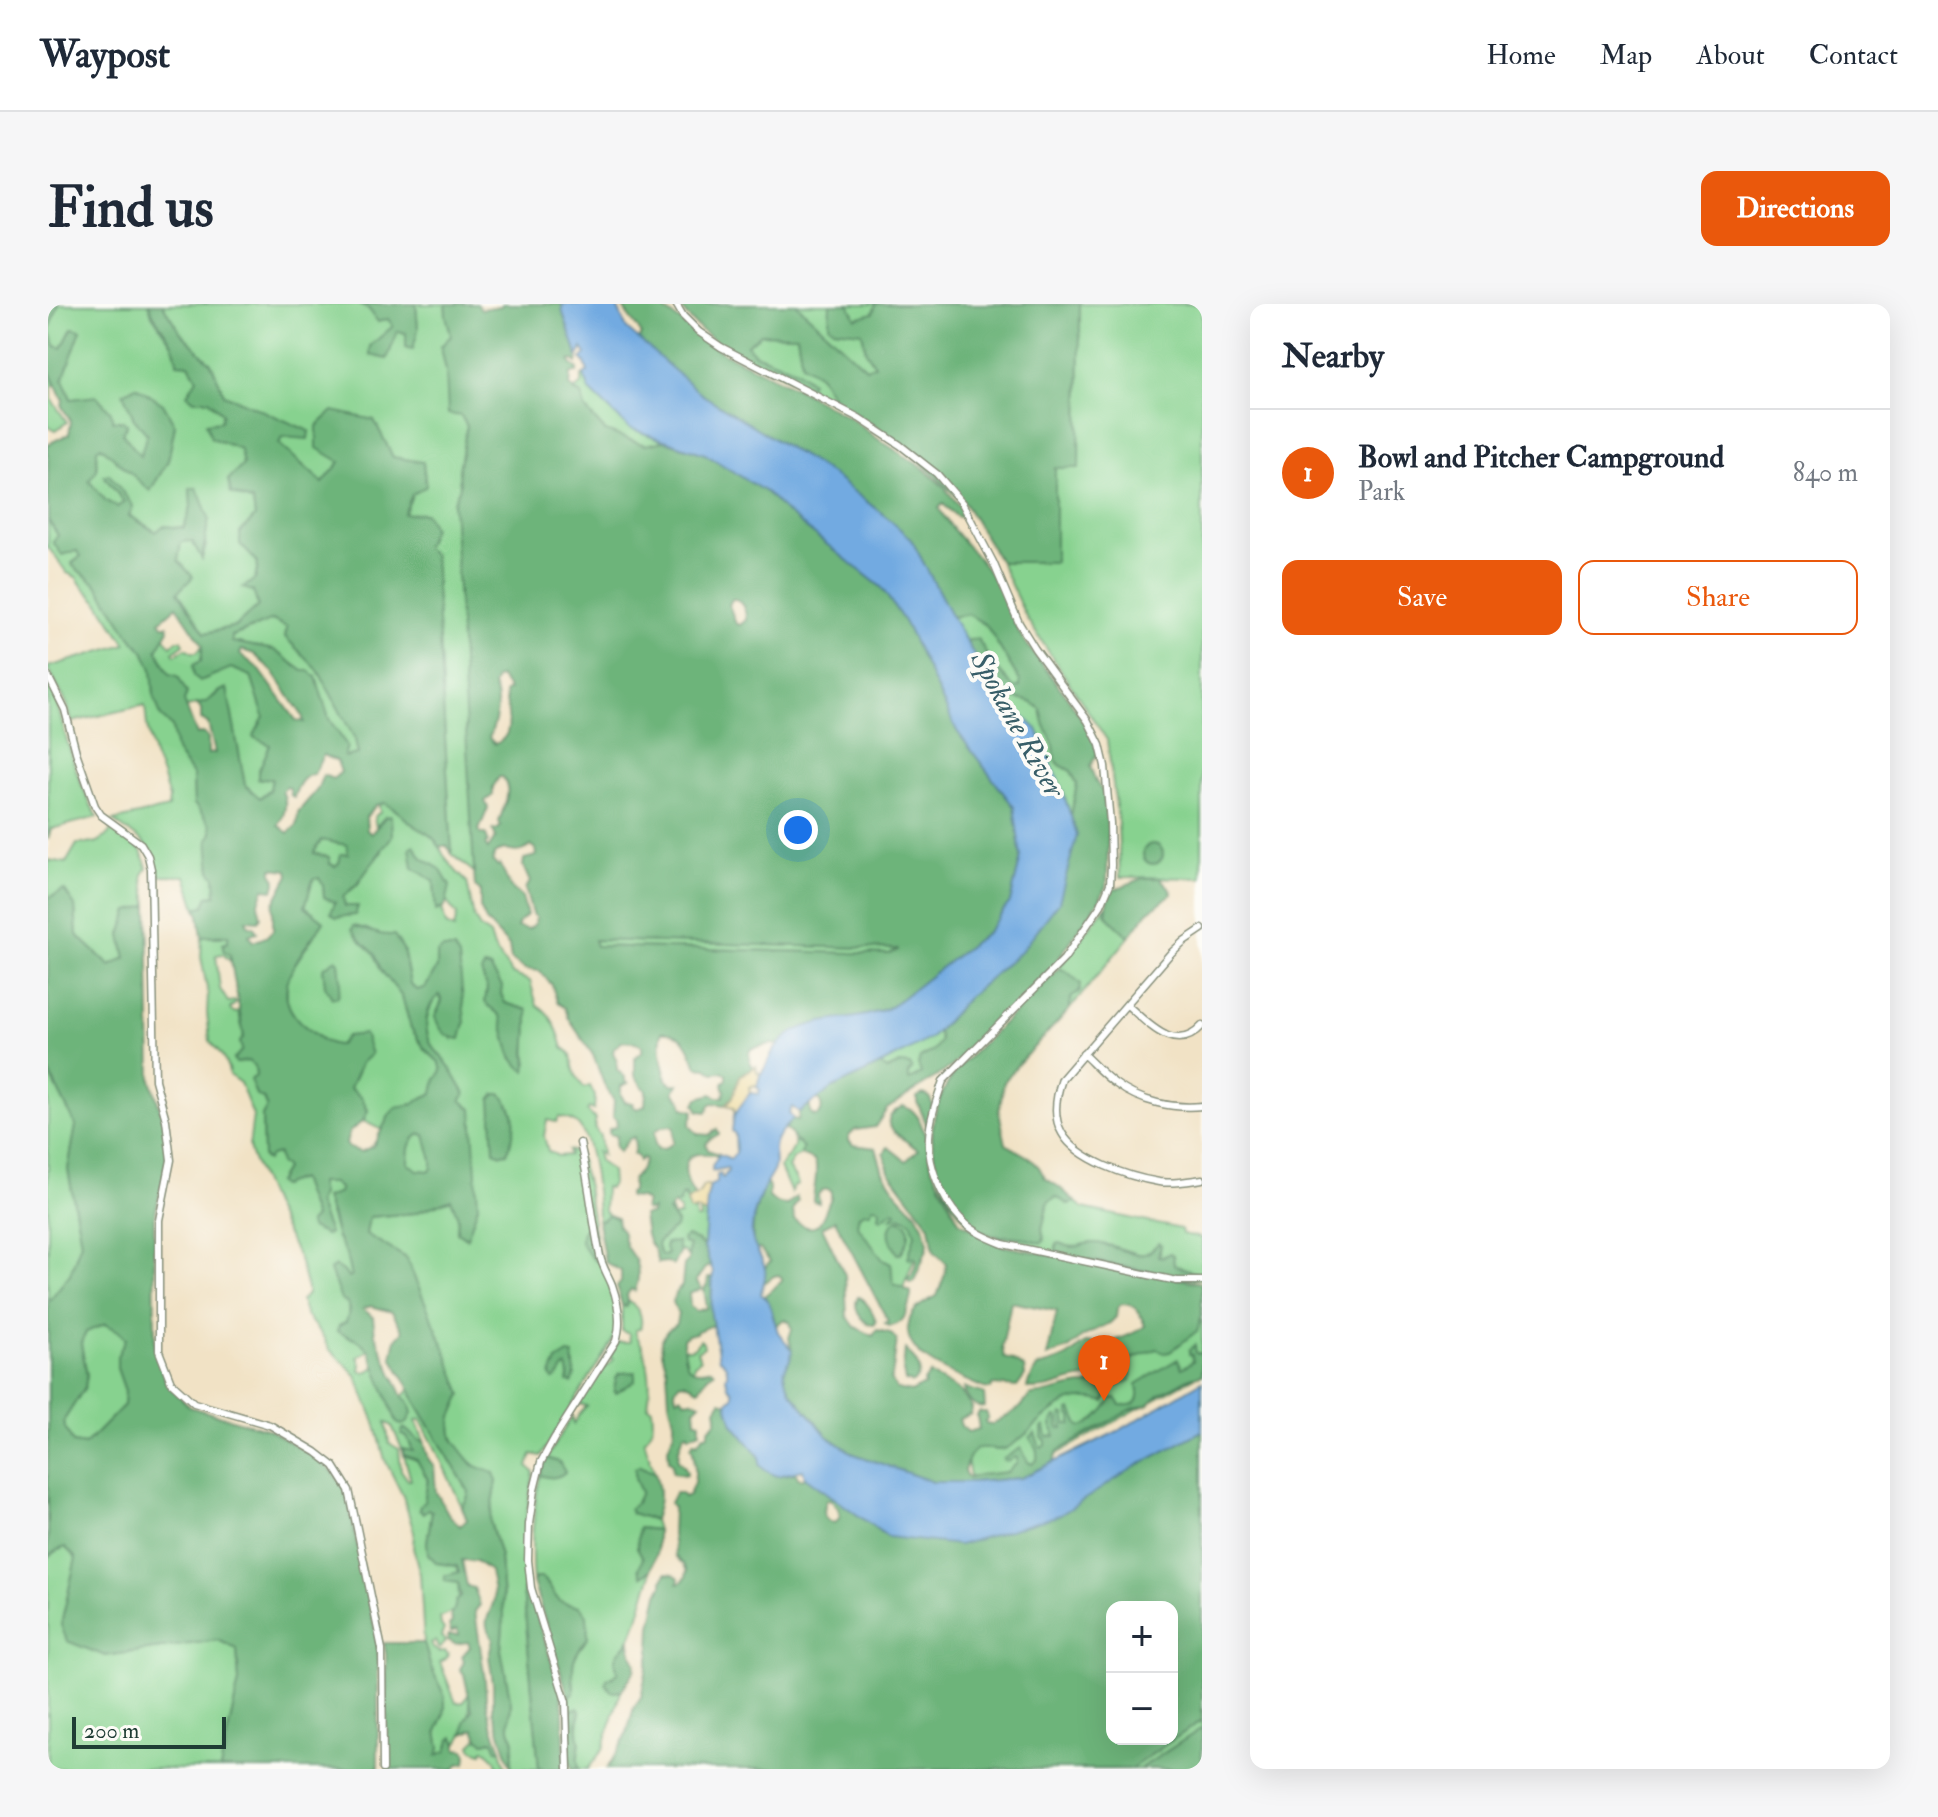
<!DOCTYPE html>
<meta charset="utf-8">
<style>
body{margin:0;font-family:"IM FELL Double Pica",serif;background:#f6f6f7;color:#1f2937}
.controls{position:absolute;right:24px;bottom:24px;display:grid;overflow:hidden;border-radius:16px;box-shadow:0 8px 32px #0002}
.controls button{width:72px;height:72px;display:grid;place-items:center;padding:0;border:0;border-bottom:2px solid #e0e1e3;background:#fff;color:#1f2937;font:40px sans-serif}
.scale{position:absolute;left:24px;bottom:20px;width:154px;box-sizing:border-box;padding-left:8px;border:4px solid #1f3d34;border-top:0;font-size:22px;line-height:28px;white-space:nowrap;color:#1f3d34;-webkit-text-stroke:6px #fdfcf7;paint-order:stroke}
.you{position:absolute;left:750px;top:526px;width:28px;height:28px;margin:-20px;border:6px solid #fff;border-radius:50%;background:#1a73e8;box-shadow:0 0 0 12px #1a73e833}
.badge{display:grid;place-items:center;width:52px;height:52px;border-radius:50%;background:#ea580c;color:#fff;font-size:26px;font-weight:700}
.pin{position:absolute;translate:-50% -66px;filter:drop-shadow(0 2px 4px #0008)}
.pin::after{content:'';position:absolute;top:42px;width:28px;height:24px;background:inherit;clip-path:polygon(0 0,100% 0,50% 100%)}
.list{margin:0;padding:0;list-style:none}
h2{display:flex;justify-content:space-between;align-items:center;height:104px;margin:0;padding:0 32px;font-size:34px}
h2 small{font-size:26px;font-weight:400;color:#747a83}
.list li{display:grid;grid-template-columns:52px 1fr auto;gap:24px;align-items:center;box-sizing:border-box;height:128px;padding:0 32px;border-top:2px solid #e0e1e3}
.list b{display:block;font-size:30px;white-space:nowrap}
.list p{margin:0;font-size:26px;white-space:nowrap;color:#747a83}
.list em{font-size:26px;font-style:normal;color:#747a83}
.actions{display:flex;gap:16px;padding:24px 32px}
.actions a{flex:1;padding:18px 0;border:2px solid #ea580c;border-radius:16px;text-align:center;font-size:28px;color:#ea580c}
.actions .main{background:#ea580c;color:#fff}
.map{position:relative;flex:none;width:1154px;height:1465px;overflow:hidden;border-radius:16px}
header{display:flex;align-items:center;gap:48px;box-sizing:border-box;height:112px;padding:0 40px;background:#fff;border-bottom:2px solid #e0e1e3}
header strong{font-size:38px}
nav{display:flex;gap:44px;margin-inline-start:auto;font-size:28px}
.intro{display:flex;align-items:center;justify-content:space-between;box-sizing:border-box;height:192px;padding:0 48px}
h1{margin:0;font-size:56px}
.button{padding:20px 36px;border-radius:16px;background:#ea580c;color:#fff;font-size:28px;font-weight:700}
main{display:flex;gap:48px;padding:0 48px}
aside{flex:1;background:#fff;border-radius:16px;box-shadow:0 8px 32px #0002}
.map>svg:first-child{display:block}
.green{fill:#87d28f;stroke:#538862;stroke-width:2;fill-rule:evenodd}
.forest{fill:#6db47a;stroke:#467857;stroke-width:2;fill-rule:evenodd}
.sand{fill:#eeda9e;stroke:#868c69;stroke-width:2}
.water{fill:#72aae1;stroke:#48748a;stroke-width:2}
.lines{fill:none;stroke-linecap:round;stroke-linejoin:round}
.minor-casing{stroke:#88907c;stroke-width:9}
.minor{stroke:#fff;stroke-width:6}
.labels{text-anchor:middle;stroke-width:8;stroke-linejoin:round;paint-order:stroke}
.water-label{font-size:30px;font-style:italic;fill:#385e68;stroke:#fdfcf7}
</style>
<header>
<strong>Waypost</strong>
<nav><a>Home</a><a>Map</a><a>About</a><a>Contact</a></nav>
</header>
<div class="intro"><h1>Find us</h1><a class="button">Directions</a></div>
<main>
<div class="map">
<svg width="1154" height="1465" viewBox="0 0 1154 1465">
<rect width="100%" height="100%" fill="#fdfcf7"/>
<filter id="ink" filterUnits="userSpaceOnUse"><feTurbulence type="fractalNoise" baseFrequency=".0125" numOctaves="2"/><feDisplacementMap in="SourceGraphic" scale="16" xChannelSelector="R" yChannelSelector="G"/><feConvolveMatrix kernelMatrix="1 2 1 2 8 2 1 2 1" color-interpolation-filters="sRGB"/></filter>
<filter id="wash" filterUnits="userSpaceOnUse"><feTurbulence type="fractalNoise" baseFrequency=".006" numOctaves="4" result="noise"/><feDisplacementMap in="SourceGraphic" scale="32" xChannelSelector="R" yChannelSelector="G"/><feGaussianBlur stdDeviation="1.8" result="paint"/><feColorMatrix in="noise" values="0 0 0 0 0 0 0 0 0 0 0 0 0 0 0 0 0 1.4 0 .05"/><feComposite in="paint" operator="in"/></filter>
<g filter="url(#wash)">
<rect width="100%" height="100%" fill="#f1e2c5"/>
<g class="green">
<polygon points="11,0 101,0 104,11 129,47 141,60 149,75 147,96 161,96 174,109 174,117 192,145 195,161 180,176 183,189 205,198 207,213 192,229 210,259 205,287 210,302 188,322 157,329 130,288 130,256 133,237 144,236 154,254 158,242 142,184 143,203 136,224 116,222 109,228 81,211 85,202 57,173 76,199 69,203 58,197 40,177 49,166 49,144 53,142 103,186 120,157 127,121 86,115 100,130 92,152 74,128 74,117 65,117 23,95 15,76 14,44 7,42 2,25"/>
<path d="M114,0H309L340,15L349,27L358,29L370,26L368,0H399L397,3L403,32L393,42C398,69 404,99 419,122L411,166L412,183L405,199L428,570L404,550L386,251L377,244L356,211L364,191L326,116L275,179L231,140L234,133L261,127L176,90L163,59L133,29Z"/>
<polygon points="748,0 782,0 786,25 814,27 818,47 828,61 818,64"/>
<polygon points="801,0 828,0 825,9 808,15"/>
<polygon points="1032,0 1154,0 1154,574 1072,573 1070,517 1059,436 979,315 952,258 1007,257 1007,164 1031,163"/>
<polygon points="713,30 749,31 754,60 771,71 787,97 760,83 762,78 749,67 706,50 699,41"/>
<polygon points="0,71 3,71 7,82 4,82 4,96 19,118 7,127 0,123"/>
<polygon points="536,71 542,87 581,124 617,137 597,141 557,127 537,105 534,91 526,86 534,80 534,72"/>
<polygon points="0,216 10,231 34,252 24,259 25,262 49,281 82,332 96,347 104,365 106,391 124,423 128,447 145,472 146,500 162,520 164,530 161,535 163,567 167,573 168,592 156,602 148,604 138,572 112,572 103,547 94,537 65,517 120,504 121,495 114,471 106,452 99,422 97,401 24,418 19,400 0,365 0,363 78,340 50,298 35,283 28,273 19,269 0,243"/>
<path d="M920,310L938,321L972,377V383L967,384C951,371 940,353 930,335L921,336L919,338L904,313Z"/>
<polygon points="224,316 239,323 237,333 270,366 307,435 310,450 295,453 299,442 281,415 268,373 255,367 226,346 184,338 183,333"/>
<path d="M116,332L123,342L129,336H134L136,340L125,348L127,351L138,344L144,348H149L155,341L153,357L183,364L203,372C208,388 224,429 221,443C219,455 210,462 210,474H225L222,485L211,494L197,481L179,385L171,387L158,399L138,403L135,397L139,389L130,373L122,370L109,346Z"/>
<path d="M0,377L4,382C16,423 27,478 50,513L3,525L0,535Z"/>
<polygon points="954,392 983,397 993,405 996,419 1006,442 1007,455 1012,461 1023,467 1029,480 1023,512 1015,488"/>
<path d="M336,499L352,507L359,516L389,536L395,550L408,567L419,578L426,614L432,624L442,631L446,644L464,670L482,677L489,701C503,708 511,729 515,744C526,750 523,755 526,766C528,773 532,778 536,784L542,782L547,792L546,806L541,804L539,807L547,815V825L552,832L554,851L549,848L551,857L563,867L564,880L561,884L557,883L556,907L561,911L550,918C550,898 544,833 529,820C524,816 517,814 511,813L508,818L499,816L496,832L500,847L510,852L521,851L520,846L528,848L531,851L539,883L551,957L563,981L569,1010L568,1028L564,1037L493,1152L484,1150L480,1163L486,1168C478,1205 473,1244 479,1282L478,1279L475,1285L491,1465H464L463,1463L466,1438L461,1421L463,1399L453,1346L456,1310L452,1253L442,1217L449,1177C429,1164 396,1141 404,1113C406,1105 411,1097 414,1090L358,954L318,930L321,913L367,909L403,895L410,913L409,928L418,934L413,796L417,789C410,780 406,770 400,761C395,753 387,747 383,740C375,724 378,704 391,691L394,697L387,713L404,734L389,649V664L377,684L369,686L362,680L355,645L319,625L306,622L313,637L327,650L333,666L354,693L363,724L377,745L392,759L394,767L389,775L386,789L376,793L366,800L349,803L342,810L334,826L315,817L320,806L314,794L301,784L313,759L291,741H282L250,717L239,700V672L276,617L257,602C261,593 261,583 266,574L271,573L275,581L276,593L297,602L295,593L310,580L319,565L334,548L337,513L328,523L326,513L332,508L331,501H328ZM366,541L374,554L392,565L401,582L398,597L409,611L406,625L398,621L394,604L388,606L386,577ZM439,685L453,690L457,699L480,706C481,723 476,745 480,759L464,754L453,713C448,706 442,705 437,698Z"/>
<path d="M65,524C84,537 95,541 99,565L95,570C95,582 100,591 100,602L81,607L73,631L78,654L62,662L29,631L27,602L17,587L0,594V556L18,559L29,540C48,540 53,540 65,524Z"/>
<polygon points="274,536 299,541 301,550 287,562 265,549"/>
<polygon points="1057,603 1058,610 1081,633 1021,706 1023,694 1032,687 1021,669 1011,664"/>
<path d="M180,631V639L175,640L182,650V657L175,650L168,651L172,685L180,698L187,697L188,699L182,705L184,708L191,709L196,733L192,738L194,745L188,754V759L200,757L207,762L208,772L219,803L214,812L215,853L230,850L237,865L229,878L252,875L266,914L281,929L269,899L271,878L285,879L292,885L289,890L277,894L289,934L298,950L303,973L300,975V1014L298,1018L291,1022L299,1033L313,1037L321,1046L310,1053L313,1060L312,1067L318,1068L328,1063L334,1078L355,1093L362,1085L367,1097L421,1188L419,1195L414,1203L386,1141L372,1115L368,1117L376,1137H372L357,1125L365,1148L354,1145L344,1122L338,1118L341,1139L351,1145L353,1166L360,1176H363L356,1151L369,1156C372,1161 378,1168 379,1175C381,1189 370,1194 384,1207L379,1238L389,1259L409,1262C413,1275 410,1263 410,1276C410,1297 417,1305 392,1314L393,1321L396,1325L393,1332L397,1337L393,1344H390L387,1337L383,1339L385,1344L391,1348L397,1347L400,1350L398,1355L392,1358L408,1399L416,1398L421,1389C424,1406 420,1425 409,1440L406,1434L402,1436L399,1448L388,1452L392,1444L389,1427L396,1411L397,1402L396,1391L382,1361L376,1339L372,1270L365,1244L366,1228L355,1192L337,1156L327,1118L308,1071L281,1045L276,1034L257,1010L253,997L259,990V985L251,955L225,903L203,851L201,843L205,812L192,779L181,771L180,764L173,750L162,737L159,709L160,690L153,653L154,633H173Z"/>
<polygon points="545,636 852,645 841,650 547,642"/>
<polygon points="890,727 892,737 873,769 861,777 860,769 852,760 839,766 832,761 884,733"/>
<polygon points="0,766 28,822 20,865 33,938 22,970 0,998"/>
<path d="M373,830L377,831L384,856V864L381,867L370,866L360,860C360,847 360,835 373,830Z"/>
<path d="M746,837L751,839L755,844L753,851L746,854L740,863C743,870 748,873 750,881L745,883L743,889L732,864C736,853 748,849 746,837Z"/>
<polygon points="637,891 642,907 647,908 648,915 652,915 651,907 658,910 656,943 649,936 641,941 639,952 635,947 631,949 629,938 617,952 613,951 608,942 610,938 628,923 629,919 620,908 622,905 625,913 632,911 632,905 625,901"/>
<polygon points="1008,892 1020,900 1028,898 1035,904 1133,925 1134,930 1154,934 1154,975 1146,975 1147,969 1126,961 1125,951 1110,952 1113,941 1106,943 1101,950 1093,951 1061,941 1037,940 1031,944 1019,944 1013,951 961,939 949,934 968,932 994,939 996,936 994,925 1000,898"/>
<polygon points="824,896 862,911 872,939 853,989 835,979 796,913"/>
<path d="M580,997C590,1003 596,1013 592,1025L587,1026C588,1034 592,1036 595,1044C602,1063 603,1083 600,1102L604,1105C606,1118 605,1127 596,1137L607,1169L592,1162L594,1188L583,1209L606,1216L609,1226L591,1224L589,1243L595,1254V1272L603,1266C604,1276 599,1281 597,1291C589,1315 589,1330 570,1349V1369L564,1388L573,1387L555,1445L540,1465H528L532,1438L529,1430L532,1407L525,1405L522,1409L520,1391L522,1392L526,1387C524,1361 522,1355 540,1334L532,1302C510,1300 509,1297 498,1277L485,1278C482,1242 485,1207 492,1171L511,1158L499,1154L524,1112L526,1120L532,1109L539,1102L531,1100L550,1071L566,1055L561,1054L570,1038H582L581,1030L574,1027V1001L578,1003Z"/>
<polygon points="1154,1017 1154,1069 971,1171 922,1172 916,1139 958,1126"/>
<polygon points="57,1020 72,1028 78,1035 69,1064 77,1087 76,1101 37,1141 25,1139 17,1124 16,1116 37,1083 39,1071 33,1040 38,1028"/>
<path d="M652,1036L655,1038L656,1043L649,1047L652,1056L646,1060L645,1068L640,1065L636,1044C645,1047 647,1043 652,1036Z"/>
<polygon points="17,1243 28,1254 13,1321 57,1352 170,1336 189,1345 191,1378 172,1465 0,1465 0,1254 6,1248"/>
<polygon points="1154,1416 1154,1424 1092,1465 1082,1465"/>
<polygon points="430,1434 436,1438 445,1436 449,1445 453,1445 458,1465 451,1465 448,1456 436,1445 434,1449 425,1446 423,1441"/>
</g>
<g class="forest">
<path d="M0,0H11L2,25L7,42L14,44L24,24L33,26L15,76L23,95L49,92L63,108L65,117H74L79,120L74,129L92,152L99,130L86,115L75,89L88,82L115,100L127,121L120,157L102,187L53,142L49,145V166L41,177L58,197L69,203L76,198L56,172L61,170L85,202L81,212L108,228L115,222L136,224L143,203L142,184H149L161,214L154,255L144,237L133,238L130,256L145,273L130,288L157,329L188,322L210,302L205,287L195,284L208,274L210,259L192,240V229L207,213L205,198L183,189L180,176L195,161L192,145L163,134L158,119L173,117L174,109L161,96H146L139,90L149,75L141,60L129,59C128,36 108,22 101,0H114L133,29L163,59L176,90L261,127L260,135L234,133L231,140L275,179L292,158L269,144V122L285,107L326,116L345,153L375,158L378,182L364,191L356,210L377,209L385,223L377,244L386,251L404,550L399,542H391C384,528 369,526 358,515C351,508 346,504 336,499L328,501L318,513L319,526L323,530L337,513L343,512L344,532L309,580L295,593L297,602H310L307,611L288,613L283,609L287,598L276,593L275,581L271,574H266C261,583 261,593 257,602L276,617C253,651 214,689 259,724C269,732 278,741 291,741L299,732L316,730L323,750L313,759L302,784L314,794L320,807L315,817L301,828L298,840L301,844L313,848L325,842L342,810L349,803L366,800L376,793L385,789L388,775L394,767L392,759L377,745L363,724L354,693L333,666L327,650L313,637L304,625L306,622C322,626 330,632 346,631L355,645L362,680L369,686L377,684L389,664V649L395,645H406L411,653L417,719L413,735C398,734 392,727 387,713L394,697L391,691C377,703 375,724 383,740C388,748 395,753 400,761C406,770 411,780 417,790L413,796L424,805L430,902L419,934L409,928L410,913L403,895L367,909L321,913L318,930L358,954L396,1042L414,1090L403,1115L404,1134L425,1161L446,1169L449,1177L442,1217L452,1253L456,1310L453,1346L463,1399L461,1421L466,1438L463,1463L445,1407V1379L441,1352L445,1334C431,1317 444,1310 446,1295C447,1286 443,1275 442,1267L428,1257L414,1256L419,1282L426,1284L432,1301L427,1307L437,1376L438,1395L443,1419L453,1445L449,1446L445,1436L436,1438L430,1434L426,1425L416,1430L417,1418L424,1406L416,1370L412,1365L416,1358L414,1352L422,1343L420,1338L407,1340L399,1336L401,1331H411L409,1325L403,1328L401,1321L404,1318L403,1310L406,1306L408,1297L413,1293L410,1279L397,1277L396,1272L411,1268L409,1262L389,1259L380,1250L379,1238L384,1207L380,1205L375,1209L371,1206L372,1201L376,1198L380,1176L369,1156L356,1151L354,1145L365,1147L359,1133L354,1130V1126L357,1125L372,1137H376L381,1156L386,1162L388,1188L401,1211L412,1222L419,1216L414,1203L419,1195L421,1188L367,1097L362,1085L344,1053L348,1035L355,1027L344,1008L323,1002L315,1005L325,1013L327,1031L355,1093L361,1098L364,1109L359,1119L353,1121L349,1119L321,1046C311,1034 303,1035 289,1027L291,1022L298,1018L302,1007L299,999L293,996L282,966L287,962L297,969L300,974L303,973L298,950L289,934L283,909L277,894L289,890L292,885L285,879H271L273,891L269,899L281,929L278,931L262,924L261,919L266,914L252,875L233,882L229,879L237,865L236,861H232L230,850L222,852L219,857L215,853L214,812L219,803L217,796L208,791L202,776L208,772L207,762L200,757L188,759L185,756L194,746L192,738L196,733L182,651L175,646V640L180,638V631L154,633L151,611L148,604L156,602L160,592L168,591L167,573L163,568L160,535L164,530L162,520L146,500L145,472L128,447L124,423L113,413L106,391L104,365L96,347L82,332L49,281L25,262L24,260L33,252L29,247L14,251L5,238L10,231L0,216V140L21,130L23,117L14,103L15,94L12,91L0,64ZM129,302L155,341L153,357L145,361L146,372L152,377L183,364L203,372L216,413L205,433L222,441L210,468V475H224L222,486L212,494L197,481L179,384C165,389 164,399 149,400L153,406V416L160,419L167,449L160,450V434L155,429L149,431L136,397L139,389L130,372L122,370L109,346L121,325L120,321H115L112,317ZM224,316L239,323L237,333L270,366L307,435L310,450L296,453L299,442L281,415L268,373L262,367H255L226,346L184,338V332ZM194,346L206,350L225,368L254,411L256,418L248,416L211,365L192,350ZM275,451L289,457L293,468L285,475L275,471L269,486L250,508L249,521L240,529L230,521C237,511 240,498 234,487L239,483L242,484V491L246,493C249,483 255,471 266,470ZM273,536L299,541L300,550H293L291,559L287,562L282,560L281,553L266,549ZM224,564L240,566L241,571L225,601V626L218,633L205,638L201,631L209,628L206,623L200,621L198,616L210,617L213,613L210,600L216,585L225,586L228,575L224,569ZM373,830L377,831L384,856V864L381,867L370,866L360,860C360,847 360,835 373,830Z"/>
<polygon points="309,0 368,0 370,26 365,45 358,44 358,29 350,27 339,55 322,51 322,42 345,22 340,15 330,18 320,4"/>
<path d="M399,0H429L433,5L453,2L454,0H514L515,9L530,53L529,59L525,56L522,57L523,60L530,65L529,68L523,69L522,82L526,85L527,88L534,91L537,105L557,127L597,141L617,137L657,150L719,189L739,209L833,283L857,319L909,427L966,503L973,553L962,598L939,628L844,702C807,721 761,710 729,741L723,740L704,744L701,748L702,760L705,763L692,772L685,793L678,801L665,799L662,801L659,808L651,807L647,800L650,794L664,790L669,793H676L677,787L675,780L679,775V770L674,768L666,769L659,764L649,763C643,745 636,726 614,728C610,741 615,762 618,775C621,780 624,781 630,780L626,788L633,796L636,804L646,807C642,821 638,819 650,830L661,831L669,825L671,830L662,835L658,840L660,846L671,850L670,852C663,850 648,848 642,853C632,862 640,883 647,892L639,898L637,891L634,892L632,899L625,901L620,908L629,919L628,923L610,938L609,942L613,951L617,952L619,950L617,944L618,939L629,938L631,949L625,961L619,958L610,959L606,946L600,937L598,931L595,911L603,910L604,905L599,907L596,905L598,898L592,894L580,893V889L584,887V876L592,867L597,855L594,854L591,857L589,852L585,850L587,844L586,833L581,835L571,848L567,843L568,832L561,830V825L569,822L568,815L565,813L566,797L556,780L545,751L521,715L517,704L509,698L504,681L492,667L477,665L463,656L461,642L438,617L432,604V587L427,583L405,199L412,183L411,166L419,122L413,112L400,110L398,67L393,42L403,32C402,20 395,12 399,0ZM684,295H688C696,301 698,306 698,316L692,321L688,320L681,301ZM452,373L461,386L457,388C458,406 469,432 447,440L441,434C448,418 453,399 445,382L448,374ZM451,473H454C466,486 455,503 451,518L453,522L450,525L445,526L448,533L440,545L437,541L440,538L438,530H433L431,526L440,504L437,497L445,491V483ZM483,542L487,544L488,552L476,555L475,562L482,578L477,585L484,610L488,614L486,621L481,625L469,623L471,618L479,611L474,593L462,583L452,560L450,562L445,558L446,550L456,545C467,549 473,549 483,542ZM546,636L850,645V646L841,650L548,642ZM575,737L587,738L594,742V748L587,753V772L598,787L597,802L590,805L584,802L585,799L577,798L573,791V782L580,779L577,777V773L569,766V756L565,749L566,744ZM623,822L626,824L625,839L616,845H610L607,840V827L614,823Z"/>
<path d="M574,0H613L618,7L631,16L641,25L675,49L748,84L801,113L827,133L875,164L896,183L914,206L916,212L909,213L895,200L891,204C906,233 934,253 950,282C959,298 963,316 973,332C999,370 1035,405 1050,449L1042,462L1048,478L1055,488L1060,528L1059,580L1051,597L1003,665L903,763L839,805L827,823L807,826L801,832V837L805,841L828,844L835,868L848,888L868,909L877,925L880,939L879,945L866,977L862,979L859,974L864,970L869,956L865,953L862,955L860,954L867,930L863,917L852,912L843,914L848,908L846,906L833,915L831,913L832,906L830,903H825L822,908H817L811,911L809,921L835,956L843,960C845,968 843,974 846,980L863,988V992C859,1006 858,1021 841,1022L837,1019L840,1017L787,916L774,923L797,971L799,1012L807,1023L825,1032L829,1026L842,1029L849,1036L844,1073L842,1076L849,1085L863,1088L877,1081L876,1078L882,1070L913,1088L924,1104L923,1110L911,1115L913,1122L920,1128L931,1125L929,1112L931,1108H938L940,1113L937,1117L939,1120L943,1121L972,1104L983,1091C1007,1091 1045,1067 1059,1093L1057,1098C1010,1083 994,1124 959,1144C942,1153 928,1126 916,1167L918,1171L922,1174L932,1171L960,1168L969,1159V1154L966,1153L962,1156L956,1157L955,1155L973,1144L980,1158L984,1160L989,1156C990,1143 987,1143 982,1134L987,1129L992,1143L998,1141V1137L994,1133V1124L997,1122L999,1133L1007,1132L1003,1121L1007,1113H1009L1011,1124H1015L1012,1115L1014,1110L1017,1111L1018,1120H1024V1113L1021,1110V1107L1024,1106L1031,1121L1034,1123C1043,1121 1060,1103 1064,1095L1068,1094L1073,1101C1091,1103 1092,1095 1089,1080L1130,1055L1134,1064L1145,1057L1144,1051L1141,1050V1046L1147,1041L1148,1049H1154V1071L1142,1074L1112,1090L1100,1101L1084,1105L1010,1147L1005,1159L973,1174L925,1178H885L806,1150L780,1132L743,1088L736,1075V1068L743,1053L744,1046L741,1034L744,1025L742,1018L736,1015L728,1022L720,996L716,992L734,977V974L731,971L726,972L716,979L717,964L722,958L712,945L706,946C702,917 707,905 718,878L721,884V893C726,899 732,901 739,901L748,893L750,896L745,905L746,916C773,936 774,912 783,894V887L780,885L775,886L770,890L771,899L765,897C765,887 772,863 766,857C762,854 757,853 753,851L755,844L751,839L746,837L744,831L737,825L745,815L750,816L751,808L762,800V808L766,812L771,811C775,806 774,802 771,796L769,795L785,784L832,761L839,766L852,760L862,761L864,766L860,769L861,776L869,773L873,769L870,761L872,754L885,747L892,737L890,727L920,693L973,647L1029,532L1023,512L1029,480L1023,467L1012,461L1007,455L1006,442L996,419L993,405C977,392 973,398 956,392C942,387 927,352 919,338L921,336L930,335L943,358L966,384L972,383V377L938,321L920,310L904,313L863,235L841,215L783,170L653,90L590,35L593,32C591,20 577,13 574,0Z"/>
<path d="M631,0H748L818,64L827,61L818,47L814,28L786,25L781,21L782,0H801L808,14L825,9L828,0H1032L1031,164H1007V258H952L917,200L852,138L787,97L771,71L754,60L749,31L713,30L699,41L707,50L749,66L763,78L760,83C719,64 654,42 631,0Z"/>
<circle cx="1105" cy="550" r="10"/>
<polygon points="366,541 374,554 392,565 402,582 397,603 388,607 386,577 365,564 362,544"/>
<path d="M1096,574H1112L1121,583L1124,590L1100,608L1081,633C1061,613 1052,614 1064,586Z"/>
<path d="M16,586L27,602L29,631L62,662L78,654L73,631L81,607L100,602L103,775L116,818L119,856L106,915L107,1048L119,1080L142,1103L222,1126L266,1153L285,1168L298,1187L330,1340V1465H172L191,1378L189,1345L170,1336L57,1352L19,1337L13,1321L28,1254L17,1243L6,1248L0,1254V998L22,970L33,938L20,865L28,822L0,766V594ZM57,1020L72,1028L78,1035L69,1052V1064L77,1087L76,1101L37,1141L25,1139L17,1124L16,1116L37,1083L39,1071L33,1040L38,1028Z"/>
<polygon points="288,655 291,658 293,677 290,693 284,694 277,682 275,664"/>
<path d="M436,663L442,664L454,682L453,690L457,699L480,706C480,720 480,733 478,747C478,755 480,760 478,767C460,759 458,731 453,713C448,706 442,705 437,698L439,685L433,668Z"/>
<path d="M1011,664L1021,669L1033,680L1032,687L1023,694L1021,706L970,760L956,778L951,808L958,840L982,854L991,863L997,874L1011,883L1028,898L1020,900L1008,893L1000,898L994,925L996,936L994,939C986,937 978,934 970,933C957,931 947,935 934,928C917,919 907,904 898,887C876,842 880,800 913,761Z"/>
<path d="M448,790H453C472,809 468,827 459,849L454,850L446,847L443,795Z"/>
<polygon points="875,790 881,792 884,800 880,824 869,798 869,793"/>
<path d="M855,802L865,807L870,813L878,832L884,864L911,917L955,942L1154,979V1011L1149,1027L1122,1048L1116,1049L1109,1045L1084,1055L1083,1076C1056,1092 1063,1075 1042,1074C1021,1073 1000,1089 979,1084L980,1079L989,1063C999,1060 1011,1058 1020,1052C1035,1043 1033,1033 1055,1042C1070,1034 1082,1033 1097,1022C1092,1009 1089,1000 1073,1000L1069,1005L1068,1013L1062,1019L1034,1033L1022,1044L999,1053L1009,1007L963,998L954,1043L956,1054L964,1056L976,1064L977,1072L969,1083L945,1081L943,1085L936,1084C912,1073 857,1056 860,1023C862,1005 875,999 889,992L897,970L898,959L886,947L882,922L841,867L836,849L840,843L858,857L870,846C854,832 822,820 855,802Z"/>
<path d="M561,911L569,914L570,922C577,928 574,931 577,939C578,945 584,950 587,956C591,966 591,977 587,987L583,985L579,991L580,997L578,1003L574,1001L569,983L573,978V967L557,958L550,918Z"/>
<path d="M850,915L859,919C864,931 859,940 853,950H850C843,939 835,923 850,915Z"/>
<path d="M541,919L544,920L551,957H547C535,945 525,933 541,919Z"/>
<path d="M639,932C656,939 657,945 662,962L657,964L648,977L654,985L641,990L642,1003L649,1007L659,1004L656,985L659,981L660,974H664L663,1011L665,1021L649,1027L648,1029L640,1031L635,1035C635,1057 638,1073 663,1065L666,1068L660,1072L651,1085L636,1078L631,1079C627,1084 625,1089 629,1094L633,1092L637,1097L644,1096L653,1099L647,1105L648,1117L652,1118V1127L641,1132L640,1129L636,1130L631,1145L630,1156C636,1160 639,1164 639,1171L625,1169L624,1159L621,1157L620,1144L626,1128V1117L621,1097L619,1066L614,1048L613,1037L619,1027L628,1020L630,1010L625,998L627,990L634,982L636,961L640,957L641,941L635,939L634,935Z"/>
<path d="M1011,939C1034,948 1028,938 1047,939C1062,939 1083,953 1096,950C1102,949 1106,943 1111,939L1113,941L1110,952L1114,953L1122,949L1125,951L1126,961L1147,969L1148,973L1146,975L1132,973L1013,951L1008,947V940Z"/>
<path d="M810,993C818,996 827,1010 828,1019L826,1021C813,1019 804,1004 810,993Z"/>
<path d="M857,1045C867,1055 878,1067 865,1079L857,1077L855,1067Z"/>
<polygon points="520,1050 525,1051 527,1071 524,1079 520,1078 521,1071 519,1063 516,1064 511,1072 505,1076 503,1071 509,1057"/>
<polygon points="587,1068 587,1077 568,1089 566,1086 568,1074 572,1069"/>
<path d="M916,1084L935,1089L936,1091L937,1103C925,1106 918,1094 916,1084Z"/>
<path d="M673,1097L679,1099L685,1120L712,1153L713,1161L729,1172L748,1169L750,1174L753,1175L757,1173L840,1233L1088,1162L1154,1127V1416L1082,1465H559L578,1432L586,1403L593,1393L602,1349L603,1322L610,1290L615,1280V1276L618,1269C624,1269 627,1270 631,1274L630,1279H633L638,1273L639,1267L636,1261L627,1252L624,1231L625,1204L622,1199L627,1189H633L636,1193L641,1191C642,1187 645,1182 646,1178C648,1171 647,1149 643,1142L646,1138L649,1139L656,1131H659L662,1123C670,1118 670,1113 668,1105ZM782,1195L790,1204L792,1213L787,1219C774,1217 775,1208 778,1197ZM1064,1303H1124V1435H1064Z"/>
<path d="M499,1154L511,1158L517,1168C510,1175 500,1174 492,1171Z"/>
<path d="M592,1162L607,1169C613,1188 612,1197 606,1216L583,1209L581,1205L588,1199L593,1188L587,1175V1164Z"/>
<polygon points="591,1224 609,1226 609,1247 603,1266 594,1272 591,1264 595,1254 589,1243"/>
<path d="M487,1274H494C512,1291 501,1299 532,1302L539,1311L540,1334C522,1355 524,1361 526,1387L522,1392L520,1391L485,1278Z"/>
<polygon points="476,1279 478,1279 479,1282 513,1387 515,1404 517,1465 491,1465 475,1285"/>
<path d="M582,1337C582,1346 584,1349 587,1357C590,1367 578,1379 573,1387L564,1388L558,1380L559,1375L570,1369L567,1357L570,1349Z"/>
<polygon points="336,1339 376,1339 382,1361 396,1391 397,1402 396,1411 389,1427 392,1445 389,1451 399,1447 402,1436 406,1433 409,1440 409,1445 417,1446 419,1452 418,1459 410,1460 407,1465 339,1465 338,1350"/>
<path d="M530,1404L532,1407C528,1418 530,1425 531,1435C533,1445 527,1452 531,1463L524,1465L521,1455L522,1409L525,1405Z"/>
<polygon points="1154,1424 1154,1465 1092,1465"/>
</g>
<g class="sand">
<polygon points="708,762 709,768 713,770 709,783 707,781 701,783 702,789 686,811 686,803 678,801 685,793 692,772"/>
<polygon points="658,881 662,882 658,910 649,906 642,907 639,898 651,890 655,882"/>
</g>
<path class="water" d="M514,0H568L579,25L653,90L783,170L841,215L863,235L904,313L945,384L989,425L1015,488L1029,531L1011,598L973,647L920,693L884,733L856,749L785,784L751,808L744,803L741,809L745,815C736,824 726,833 726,846C726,853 728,859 726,865C724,871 719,876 717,882C710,895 705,910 704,924C702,943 714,950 717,965C719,975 714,981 713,990L720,996L730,1028L744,1046L743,1053L736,1068L737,1075L743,1088L779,1132L806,1150L885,1178H925L973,1174L1072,1126L1154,1077V1127L1088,1162L1012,1211L911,1241L840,1233L757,1173L755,1166L729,1172L718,1167L712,1161V1153L685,1120L679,1099L685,1093V1087L680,1082L678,1074C681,1067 678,1058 671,1055L663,1011L665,968L656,943L659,895L662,882L669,878V871L673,869V873L675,874L680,867L679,864L664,867V862L671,850L683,855L688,849L687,830L684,827L686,811L702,789L710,790L712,786L709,783C710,779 711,774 712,771C714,767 718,764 719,760C743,703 800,725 844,702L939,628L962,598L973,553L966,503L909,427L857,319L833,283L739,209L719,189L657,150L581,124L542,87L536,71L540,68L537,59L533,55L538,50L534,44L530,53L515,9Z"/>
</g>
<g filter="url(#ink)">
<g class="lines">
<g class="minor-casing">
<g id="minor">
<path d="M628,0L635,12L651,28L673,43L811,114L852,141L889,170L914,199L945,258L971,319L987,345L1040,417L1052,441L1057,462L1062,519L1063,561L1062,580L1053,601L1016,655L895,777C889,795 882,814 881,833C879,860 893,894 912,914C923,927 940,934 955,940L1129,977H1154"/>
<polyline points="0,372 17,406 28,448 47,502 53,511 93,540 100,552 103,565 107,776 118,816 123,856 111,916 111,1047 123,1078 146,1099 222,1121 268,1148 286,1162 301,1186 334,1345 335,1465"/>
<path d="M1154,625L1136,637L1122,650L1014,775C1008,792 1004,812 1014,829C1029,856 1081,873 1111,878C1125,880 1140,877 1154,875"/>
<path d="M1079,701C1100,719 1127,752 1154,722"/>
<path d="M1035,750C1046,760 1056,772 1068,780C1092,798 1125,805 1154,802"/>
<path d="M520,1465L518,1398L483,1284L480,1256L481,1220L486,1186L493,1158L507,1133L568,1037C574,1019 570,998 564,981C560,971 554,962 552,952C544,914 541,876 532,839"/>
</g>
</g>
<use href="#minor" class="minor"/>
</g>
</g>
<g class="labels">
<g class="water-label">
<text transform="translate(970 420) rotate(61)" y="10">Spokane River</text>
</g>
</g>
</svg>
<div class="controls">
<button>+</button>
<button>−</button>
</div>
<div class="scale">200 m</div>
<div class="you"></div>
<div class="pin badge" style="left:1056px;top:1097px">1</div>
</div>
<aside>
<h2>Nearby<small></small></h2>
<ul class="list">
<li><span class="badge">1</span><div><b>Bowl and Pitcher Campground</b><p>Park</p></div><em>840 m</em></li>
</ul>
<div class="actions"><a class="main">Save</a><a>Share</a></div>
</aside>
</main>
